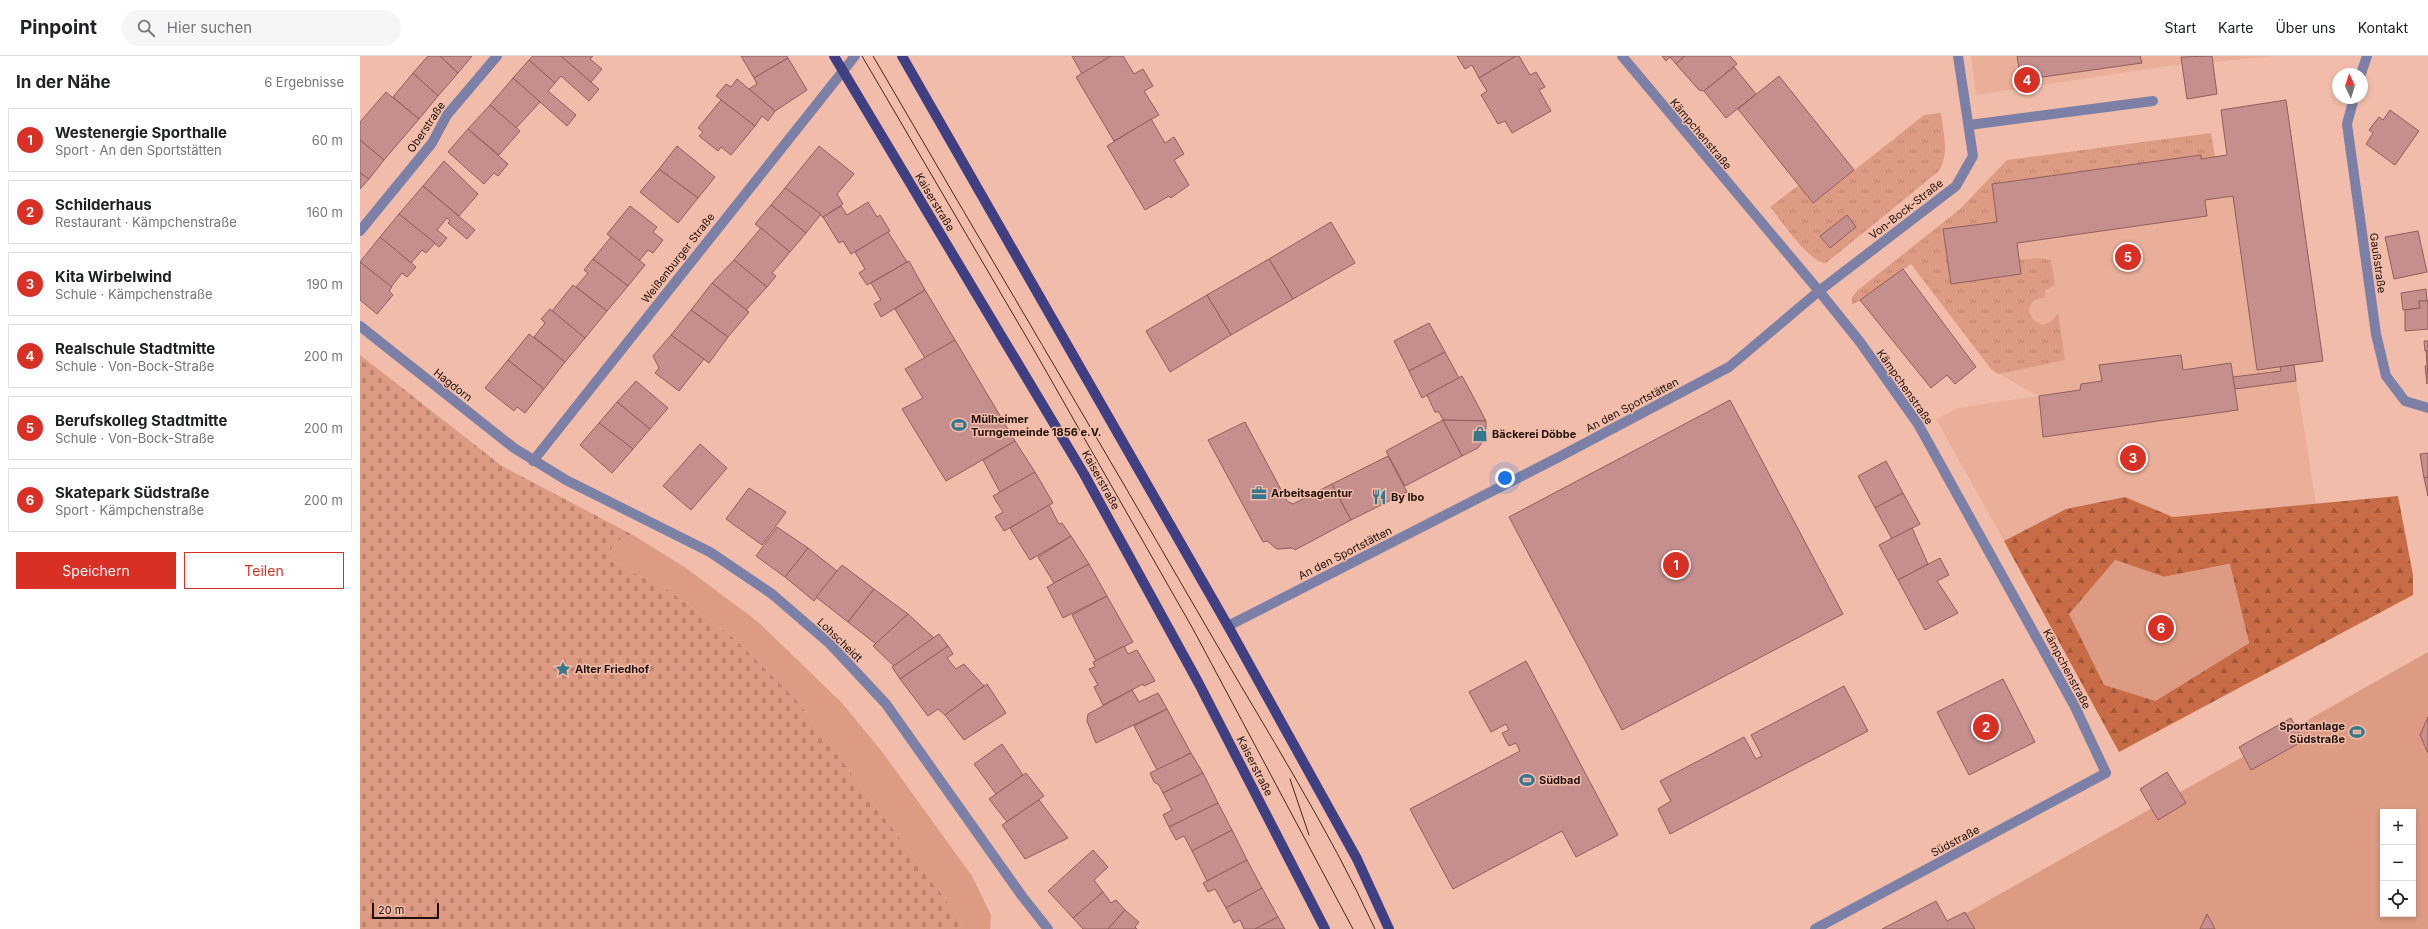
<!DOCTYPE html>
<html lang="de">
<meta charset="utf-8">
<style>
body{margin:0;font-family:Inter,sans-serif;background:#f6f6f6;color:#202124}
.controls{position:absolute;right:12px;bottom:12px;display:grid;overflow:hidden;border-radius:0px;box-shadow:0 2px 6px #0003}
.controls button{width:36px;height:36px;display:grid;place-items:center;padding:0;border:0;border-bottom:1px solid #e0e0e0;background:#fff;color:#202124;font:20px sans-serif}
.compass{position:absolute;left:1972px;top:12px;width:36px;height:36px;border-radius:50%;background:#fff;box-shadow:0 2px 6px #0003;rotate:356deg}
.scale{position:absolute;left:12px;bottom:10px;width:67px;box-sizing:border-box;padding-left:4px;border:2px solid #22100a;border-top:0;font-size:11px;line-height:14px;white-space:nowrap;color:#22100a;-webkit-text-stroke:3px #f1bdaa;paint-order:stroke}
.you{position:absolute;left:1145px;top:422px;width:14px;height:14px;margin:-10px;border:3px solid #fff;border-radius:50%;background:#1a73e8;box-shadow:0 0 0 6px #1a73e833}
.badge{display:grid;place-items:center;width:26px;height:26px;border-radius:50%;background:#d93025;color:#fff;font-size:13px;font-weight:700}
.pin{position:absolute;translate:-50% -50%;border:2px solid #fff;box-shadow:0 1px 4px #0006}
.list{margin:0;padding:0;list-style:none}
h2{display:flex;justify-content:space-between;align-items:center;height:52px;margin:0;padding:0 16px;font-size:17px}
h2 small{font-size:13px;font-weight:400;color:#757577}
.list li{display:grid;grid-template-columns:26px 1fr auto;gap:12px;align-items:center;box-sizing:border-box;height:64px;margin:0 8px 8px;padding:0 8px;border:1px solid #e0e0e0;border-radius:0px}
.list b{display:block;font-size:15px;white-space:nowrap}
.list p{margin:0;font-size:13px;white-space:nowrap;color:#757577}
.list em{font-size:13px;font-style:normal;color:#757577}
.actions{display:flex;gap:8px;padding:12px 16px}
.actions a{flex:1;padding:9px 0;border:1px solid #d93025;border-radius:0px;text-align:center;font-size:14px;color:#d93025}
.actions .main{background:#d93025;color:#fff}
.icon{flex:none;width:22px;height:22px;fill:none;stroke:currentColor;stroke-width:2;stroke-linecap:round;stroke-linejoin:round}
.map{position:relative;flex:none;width:2068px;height:873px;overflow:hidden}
header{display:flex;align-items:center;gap:24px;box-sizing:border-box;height:56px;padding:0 20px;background:#fff;border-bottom:1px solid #e0e0e0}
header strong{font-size:19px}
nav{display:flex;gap:22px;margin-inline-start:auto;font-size:14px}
.search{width:280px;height:36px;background:#f6f6f6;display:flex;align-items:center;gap:10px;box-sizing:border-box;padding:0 14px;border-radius:22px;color:#757577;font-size:15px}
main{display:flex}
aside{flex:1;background:#fff}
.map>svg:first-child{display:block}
.built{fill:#e9af99}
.grass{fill:url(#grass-tufts)}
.forest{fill:url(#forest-firs);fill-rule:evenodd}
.cemetery{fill:url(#cemetery-stones)}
.park{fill:#dc9b82;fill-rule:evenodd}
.building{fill:#c58f8d;stroke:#905e5d}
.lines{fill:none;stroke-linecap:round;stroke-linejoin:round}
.minor{stroke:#7d80a6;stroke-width:10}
.major{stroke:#403f82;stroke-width:10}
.tram{stroke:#3f2820;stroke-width:1}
.labels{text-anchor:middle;stroke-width:3;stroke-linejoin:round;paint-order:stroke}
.street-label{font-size:11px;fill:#22100a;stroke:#f1bdaa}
.poi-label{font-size:11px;font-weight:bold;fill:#22100a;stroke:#f1bdaa;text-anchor:start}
</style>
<header>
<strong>Pinpoint</strong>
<div class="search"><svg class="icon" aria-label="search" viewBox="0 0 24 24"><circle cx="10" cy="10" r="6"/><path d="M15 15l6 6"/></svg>Hier suchen</div>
<nav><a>Start</a><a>Karte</a><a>Über uns</a><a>Kontakt</a></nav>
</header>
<main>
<aside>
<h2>In der Nähe<small>6 Ergebnisse</small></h2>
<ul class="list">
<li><span class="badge">1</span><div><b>Westenergie Sporthalle</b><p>Sport · An den Sportstätten</p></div><em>60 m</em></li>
<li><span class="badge">2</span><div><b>Schilderhaus</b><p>Restaurant · Kämpchenstraße</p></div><em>160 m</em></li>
<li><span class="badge">3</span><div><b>Kita Wirbelwind</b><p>Schule · Kämpchenstraße</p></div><em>190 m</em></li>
<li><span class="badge">4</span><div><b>Realschule Stadtmitte</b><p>Schule · Von-Bock-Straße</p></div><em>200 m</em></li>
<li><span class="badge">5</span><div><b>Berufskolleg Stadtmitte</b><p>Schule · Von-Bock-Straße</p></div><em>200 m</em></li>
<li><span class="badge">6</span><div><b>Skatepark Südstraße</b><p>Sport · Kämpchenstraße</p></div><em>200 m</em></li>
</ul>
<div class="actions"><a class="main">Speichern</a><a>Teilen</a></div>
</aside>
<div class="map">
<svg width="2068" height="873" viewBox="0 0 2068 873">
<defs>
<pattern id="grass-tufts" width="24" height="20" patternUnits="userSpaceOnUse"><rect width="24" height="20" fill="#dc9b82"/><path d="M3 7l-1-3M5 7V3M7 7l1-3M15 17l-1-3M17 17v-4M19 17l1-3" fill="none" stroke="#bc846f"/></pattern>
<pattern id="forest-firs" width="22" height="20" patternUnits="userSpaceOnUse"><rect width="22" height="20" fill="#c86b47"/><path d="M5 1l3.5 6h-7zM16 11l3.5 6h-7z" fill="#a25739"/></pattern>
<pattern id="cemetery-stones" width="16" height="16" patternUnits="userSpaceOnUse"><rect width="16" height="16" fill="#dc9b82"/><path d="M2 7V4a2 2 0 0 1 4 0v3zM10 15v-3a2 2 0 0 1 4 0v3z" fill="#bc846f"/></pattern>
</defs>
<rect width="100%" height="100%" fill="#f1bdaa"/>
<g class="built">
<polygon points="1611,0 1826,0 1821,1 1822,8 1616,39"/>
<polygon points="1852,0 1912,0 1853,6"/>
<polygon points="1926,44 1963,305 1934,309 1956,448 1813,461 1765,441 1706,453 1644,485 1576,363 1598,352 1678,340 1631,313 1591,228 1583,173 1632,128 1841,99 1841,103 1867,99 1861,54"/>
</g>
<g class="grass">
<path d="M1581,57C1583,76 1590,97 1579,115L1466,207C1450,208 1421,164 1410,151L1439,129L1453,147L1564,59Z"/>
<path d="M1851,77L1855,101L1841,103L1840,99L1632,128L1637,166L1583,174L1591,228L1661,218L1659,204L1675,202L1691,204L1695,229L1686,234L1684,242C1675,241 1669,247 1669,256L1674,265L1683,269L1692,265L1698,257L1705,304L1638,318L1631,313L1551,208L1498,246L1492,248V241L1498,234L1600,153L1647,104Z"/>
</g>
<path class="forest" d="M2038,440L2053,519V539L1759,696L1644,485L1706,453L1765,441L1813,461ZM1755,504L1804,521L1869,508L1889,587L1795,645Z"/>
<polygon class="cemetery" points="0,299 142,410 273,479 256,486 246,502 310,535 374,582 436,643 601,864 602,873 0,873"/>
<g class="park">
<polygon points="273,479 326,512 397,565 482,647 523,697 612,820 631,859 630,873 602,873 601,864 436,643 374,582 310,535 246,502 256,486"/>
<polygon points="1755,504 1804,521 1870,508 1889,587 1795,645 1744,629 1709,558"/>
<path d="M2068,596V873H1578ZM2023,756H2053V858H2023Z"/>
</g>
<g class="building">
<polygon points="68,0 80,0 98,17 78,40 53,17"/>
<polygon points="80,0 112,0 98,17"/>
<polygon points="173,0 201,0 239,33 229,45 201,20 195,27 169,4"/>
<polygon points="201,0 233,0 230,3 242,13 231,26"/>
<polygon points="381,0 427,0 428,2 394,22"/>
<polygon points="712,0 751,0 722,18"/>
<polygon points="751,0 763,0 774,18 783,13 793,30 784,35 799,59 754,85 716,21"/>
<polygon points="1097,0 1156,0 1119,22 1112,9 1105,13"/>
<polygon points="1156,0 1159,0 1170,19 1176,16 1185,31 1179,34 1191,55 1152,77 1145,65 1138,68 1121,39 1127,35 1119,22"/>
<polygon points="1302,0 1325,0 1316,8 1310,1 1306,5"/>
<polygon points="1325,0 1370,0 1377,8 1344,35 1339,34 1316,8"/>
<polygon points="1657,0 1780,0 1782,7 1661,24"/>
<polygon points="1852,0 1857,38 1827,43 1821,1"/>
<polygon points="428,2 447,34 415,55 389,33 397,28 394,22"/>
<polygon points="169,4 195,27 188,35 216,59 207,70 153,22"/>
<polygon points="1374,11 1396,38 1366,62 1344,35"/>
<polygon points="53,17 78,40 59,63 33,41"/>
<polygon points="1419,20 1494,114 1453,147 1378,53"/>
<polygon points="153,22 180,46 156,72 130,49"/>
<polygon points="377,23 415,55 408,65 402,60 395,70 356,40 366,28 371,31"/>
<polygon points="26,36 59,63 24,104 0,84 0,66"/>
<polygon points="361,44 395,70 371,99 361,91 358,95 339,80 343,76 338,72"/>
<polygon points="1926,44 1963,305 1897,314 1873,140 1845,144 1847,160 1657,187 1661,218 1591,228 1583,173 1637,166 1632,128 1841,99 1841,103 1867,99 1861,54"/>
<polygon points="130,49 160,75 139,99 108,73"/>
<polygon points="2030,54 2059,75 2035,109 2006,88 2013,77 2009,74 2019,61 2023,64"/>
<polygon points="791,63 805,87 814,81 824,98 814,104 829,129 811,142 809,140 785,154 747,90"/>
<polygon points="108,73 148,108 138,120 134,117 124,128 88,96"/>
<polygon points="0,84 24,104 9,123 0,117"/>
<polygon points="317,90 355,121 338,142 299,113"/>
<polygon points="459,90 494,118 477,138 483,148 463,161 425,132"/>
<polygon points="84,105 118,138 99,160 63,130"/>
<polygon points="299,113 338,142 318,167 280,136"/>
<polygon points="0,117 9,123 0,133"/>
<polygon points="63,130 115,174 107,183 88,167 90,165 87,162 77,174 87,182 79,191 39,158"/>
<polygon points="425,132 461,158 446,177 411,149"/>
<polygon points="508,146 517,161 520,159 530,175 491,198 483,185 479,187 463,161 481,150 487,159"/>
<polygon points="411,149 446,177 430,196 395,168"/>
<polygon points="270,150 297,171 293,176 303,184 293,197 288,194 279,205 247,178"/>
<polygon points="39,158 75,187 66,197 62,194 51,207 20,181"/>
<polygon points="1487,159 1496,171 1470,192 1460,180"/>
<polygon points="971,166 995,207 933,243 909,203"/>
<polygon points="401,172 430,196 412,217 416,220 407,231 374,204"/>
<polygon points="2058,175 2067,216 2034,223 2025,181"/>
<polygon points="528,176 547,206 507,229 499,217 505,213 495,196"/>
<polygon points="20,181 56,211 47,221 42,217 31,231 0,206"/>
<polygon points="251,181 285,209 268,230 233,203"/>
<polygon points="233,203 268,230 247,255 216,231 228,217 224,214"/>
<polygon points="909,203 933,243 871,279 847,239"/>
<polygon points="374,204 407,231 386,254 352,227"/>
<polygon points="549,205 565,234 521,261 514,248 521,244 511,227"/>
<polygon points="0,206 32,231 29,235 33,239 17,258 0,244"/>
<polygon points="1543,213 1616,311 1595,328 1587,319 1571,332 1500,244"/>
<polygon points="352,227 389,256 368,281 331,254"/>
<polygon points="213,229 247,255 225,282 192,255"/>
<polygon points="2066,233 2067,245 2059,245 2060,252 2043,254 2041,237"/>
<polygon points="565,234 595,284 565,302 535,253"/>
<polygon points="847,239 871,279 810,316 786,275"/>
<polygon points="2059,245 2068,245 2068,273 2045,275 2045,254 2060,252"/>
<polygon points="190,253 225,282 205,306 174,281 185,267 181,263"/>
<polygon points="331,254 368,281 349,307 311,279"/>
<polygon points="1069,267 1085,296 1049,315 1034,285"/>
<polygon points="169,278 205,306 184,333 148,304"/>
<polygon points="311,279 344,303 319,335 295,317 299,312 293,300"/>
<polygon points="595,284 655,385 586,425 542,353 563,342 545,313"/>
<polygon points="2064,285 2068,285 2068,295 2065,295"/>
<polygon points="2066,295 2068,295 2067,328 2065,310 2067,310"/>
<polygon points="1085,296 1099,322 1062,342 1049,315"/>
<polygon points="1821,299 1823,314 1871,307 1878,354 1683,381 1679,340 1720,334 1721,328 1742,325 1739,309"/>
<polygon points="148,304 184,333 165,357 157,351 154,355 125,332"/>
<polygon points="1934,309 1936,325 1875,333 1873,321 1921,315 1920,311"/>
<polygon points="1102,320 1114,342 1126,365 1083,364 1079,356 1075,356 1067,339"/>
<polygon points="276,325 308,352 290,373 257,346"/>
<polygon points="1370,344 1483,558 1262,674 1149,461"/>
<polygon points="257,346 290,373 273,393 239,367"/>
<polygon points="1083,364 1126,365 1126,381 1118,392 1102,400"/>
<polygon points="1083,364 1102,400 1045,430 1026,395"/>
<polygon points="885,366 927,445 933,448 972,428 991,464 935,494 933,492 917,493 907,485 903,486 848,384"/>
<polygon points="239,367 273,393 252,417 220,389"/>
<polygon points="655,385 675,416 640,436 623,404"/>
<polygon points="340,388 367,412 331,454 303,430"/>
<polygon points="2068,397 2068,421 2064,422 2060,398"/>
<polygon points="1028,400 1047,436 991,464 972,428"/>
<polygon points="1526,405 1543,437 1515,452 1498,420"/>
<polygon points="675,416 693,447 644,475 635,461 643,456 633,440"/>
<polygon points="2068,421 2068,440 2064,422"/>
<polygon points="389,432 426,456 402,489 366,463"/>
<polygon points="1543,437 1560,468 1532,483 1515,452"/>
<polygon points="689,449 699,468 702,467 711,480 670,504 650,472"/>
<polygon points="417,471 448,492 425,521 396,500"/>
<polygon points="1552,472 1568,508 1538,524 1519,489"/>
<polygon points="711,480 729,508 694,527 678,501"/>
<polygon points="448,492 477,515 454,545 425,521"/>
<polygon points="1580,502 1589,519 1577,525 1598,557 1565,574 1538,524"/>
<polygon points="729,508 747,540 703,562 687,531"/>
<polygon points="482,509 514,533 488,566 456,541"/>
<polygon points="514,533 548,558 516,588 488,566"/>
<polygon points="747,540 773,586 736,605 712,559"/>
<polygon points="548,558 574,582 534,610 513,590"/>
<polygon points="579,578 588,590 540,623 532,611"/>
<polygon points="588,590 593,598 587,602 596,613 604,608 624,630 585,659 578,653 568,660 540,623"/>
<polygon points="764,590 768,598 777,594 795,625 784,630 783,628 743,649 734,631 738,629 729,613 735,611 733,606"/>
<polygon points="1166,605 1258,779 1216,801 1202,775 1093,833 1050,753 1160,695 1156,687 1149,690 1146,685 1142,677 1149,674 1146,668 1131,676 1109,636"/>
<polygon points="1643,623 1675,686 1609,719 1577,656"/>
<polygon points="627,628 646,657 604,684 585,659"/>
<polygon points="1484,630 1508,675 1310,778 1298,753 1311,745 1300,725 1384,681 1396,703 1402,700 1391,679"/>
<polygon points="772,634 779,646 798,637 807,653 736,687 727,665 728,658"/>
<polygon points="807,653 831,697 797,714 774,670"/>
<polygon points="2068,661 2068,697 2060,679"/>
<polygon points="1931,662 1943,685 1891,714 1879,691"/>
<polygon points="642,688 663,719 636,738 614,708"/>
<polygon points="831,697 843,717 803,737 799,729 794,726 790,717"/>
<polygon points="1807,716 1826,747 1798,764 1780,733"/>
<polygon points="666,717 684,740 647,766 629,743"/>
<polygon points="843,717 858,747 809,771 803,759 812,754 803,737"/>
<polygon points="679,744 708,782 665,803 642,769"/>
<polygon points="858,747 872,774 832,795 824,780 816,784 809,771"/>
<polygon points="872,774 887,804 847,825 832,795"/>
<polygon points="733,794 748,811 734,824 743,836 713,862 688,835"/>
<polygon points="887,804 902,832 866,852 855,833 848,836 843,827"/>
<polygon points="902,832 918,861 895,873 884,873 880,864 874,867 866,852"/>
<polygon points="743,836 751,847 756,844 765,854 748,873 723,873 713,862"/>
<polygon points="1576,845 1587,865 1605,856 1615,873 1522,873"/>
<polygon points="765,854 779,866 775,871 777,873 748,873"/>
<polygon points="1847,858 1855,873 1840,873"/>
<polygon points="918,861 925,873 895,873"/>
</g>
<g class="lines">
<g class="minor">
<polyline points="1262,0 1459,235 1500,286 1558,368 1715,651 1746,717 1455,873"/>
<polyline points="2001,18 2007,0"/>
<polyline points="1994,42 1987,68 2016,278 2026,320 2045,345 2068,352"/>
<polyline points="1609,69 1793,45"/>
<polyline points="0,175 72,87 87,59 137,0"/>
<polyline points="0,270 154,392 206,424 350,496 412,538 470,588 526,648 662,840 688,873"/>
<polyline points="173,405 495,0"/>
<polyline points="868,570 1199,401 1369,311 1459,235 1596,130 1613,100 1598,0"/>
</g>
<g class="major">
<polyline points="474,0 724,418 838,626 965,873"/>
<polyline points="542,0 868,570 997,803 1029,873"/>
</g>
<g class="tram">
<polyline points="502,0 674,294 833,573 993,873"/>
<path d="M513,0C625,193 739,384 850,577C906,674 968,771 1015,873"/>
<polyline points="930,723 949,779"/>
</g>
</g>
<defs>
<g id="stadium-bare" transform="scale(1.2)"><path d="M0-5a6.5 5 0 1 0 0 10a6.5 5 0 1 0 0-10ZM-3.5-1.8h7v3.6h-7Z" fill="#37778b" stroke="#f1bdaa" stroke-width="2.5" paint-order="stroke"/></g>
<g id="shop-bare" transform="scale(1.2)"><path d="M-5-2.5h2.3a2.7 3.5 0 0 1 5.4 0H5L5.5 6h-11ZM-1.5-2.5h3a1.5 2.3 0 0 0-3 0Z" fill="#37778b" stroke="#f1bdaa" stroke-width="2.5" paint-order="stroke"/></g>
<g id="office-bare" transform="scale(1.2)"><path d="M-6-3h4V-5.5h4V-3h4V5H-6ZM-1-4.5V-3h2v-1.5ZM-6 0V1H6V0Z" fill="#37778b" stroke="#f1bdaa" stroke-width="2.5" paint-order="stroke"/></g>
<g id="restaurant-bare" transform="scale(1.2)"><path d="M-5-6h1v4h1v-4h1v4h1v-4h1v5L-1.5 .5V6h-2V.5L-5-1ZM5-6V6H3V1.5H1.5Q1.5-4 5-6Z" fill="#37778b" stroke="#f1bdaa" stroke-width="2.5" paint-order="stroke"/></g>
<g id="sight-bare" transform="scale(1.2)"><path d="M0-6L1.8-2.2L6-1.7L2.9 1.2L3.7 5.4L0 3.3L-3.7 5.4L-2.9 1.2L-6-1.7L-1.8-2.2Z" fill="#37778b" stroke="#f1bdaa" stroke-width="2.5" paint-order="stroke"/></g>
</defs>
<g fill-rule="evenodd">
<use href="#stadium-bare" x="599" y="369"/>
<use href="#shop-bare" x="1120" y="378"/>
<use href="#office-bare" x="899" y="437"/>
<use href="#restaurant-bare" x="1019" y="441"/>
<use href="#sight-bare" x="203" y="613"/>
<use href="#stadium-bare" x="1997" y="676"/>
<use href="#stadium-bare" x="1167" y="724"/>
</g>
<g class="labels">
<g class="street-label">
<text transform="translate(66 71) rotate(-56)" y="4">Oberstraße</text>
<text transform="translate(1341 78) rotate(50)" y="4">Kämpchenstraße</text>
<text transform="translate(575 146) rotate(59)" y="4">Kaiserstraße</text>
<text transform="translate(1546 153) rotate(-38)" y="4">Von-Bock-Straße</text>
<text transform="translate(318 202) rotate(-52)" y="4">Weißenburger Straße</text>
<text transform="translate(2018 207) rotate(82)" y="4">Gaußstraße</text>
<text transform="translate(93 329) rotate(38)" y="4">Hagdorn</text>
<text transform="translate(1545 331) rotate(55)" y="4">Kämpchenstraße</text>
<text transform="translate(1272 349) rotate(-28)" y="4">An den Sportstätten</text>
<text transform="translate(741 424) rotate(61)" y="4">Kaiserstraße</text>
<text transform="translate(985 497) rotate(-27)" y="4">An den Sportstätten</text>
<text transform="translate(480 584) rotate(44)" y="4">Lohscheidt</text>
<text transform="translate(1707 613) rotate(62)" y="4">Kämpchenstraße</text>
<text transform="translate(895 710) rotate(63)" y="4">Kaiserstraße</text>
<text transform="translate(1595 785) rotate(-28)" y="4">Südstraße</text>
</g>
<g class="poi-label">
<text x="611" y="367">Mülheimer<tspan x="611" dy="13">Turngemeinde 1856 e.V.</tspan></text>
<text x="1132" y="382">Bäckerei Döbbe</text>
<text x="911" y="441">Arbeitsagentur</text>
<text x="1031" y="445">By Ibo</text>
<text x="215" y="617">Alter Friedhof</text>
<text x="1985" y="674" text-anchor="end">Sportanlage<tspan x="1985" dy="13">Südstraße</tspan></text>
<text x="1179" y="728">Südbad</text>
</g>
</g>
</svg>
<div class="controls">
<button>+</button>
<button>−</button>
<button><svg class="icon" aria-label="locate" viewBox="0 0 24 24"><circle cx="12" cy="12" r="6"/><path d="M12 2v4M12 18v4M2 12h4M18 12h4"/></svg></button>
</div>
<svg class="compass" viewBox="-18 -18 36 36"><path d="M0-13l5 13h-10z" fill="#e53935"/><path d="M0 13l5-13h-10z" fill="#757577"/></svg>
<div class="scale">20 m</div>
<div class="you"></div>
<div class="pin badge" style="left:1316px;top:509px">1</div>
<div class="pin badge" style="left:1626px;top:671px">2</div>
<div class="pin badge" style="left:1773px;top:402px">3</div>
<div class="pin badge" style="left:1667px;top:24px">4</div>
<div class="pin badge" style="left:1768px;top:201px">5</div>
<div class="pin badge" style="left:1801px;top:572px">6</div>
</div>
</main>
